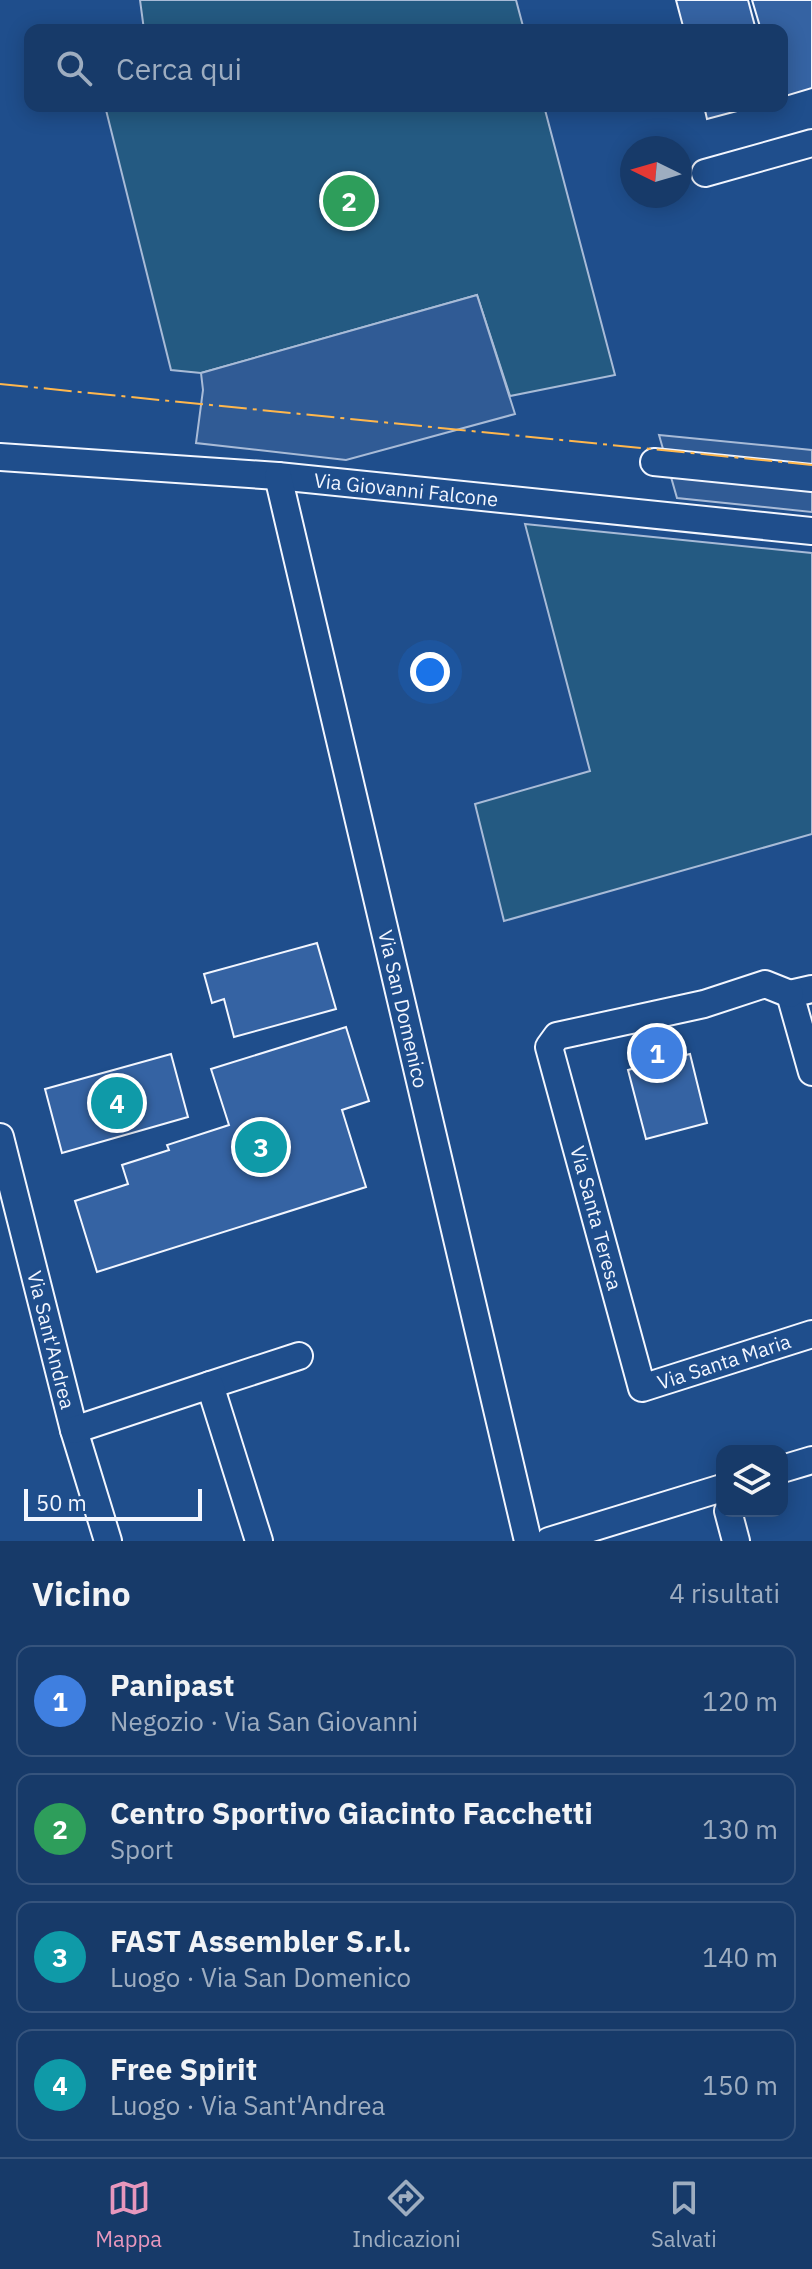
<!DOCTYPE html>
<html lang="it">
<meta charset="utf-8">
<style>
body{margin:0;font-family:"IBM Plex Sans",sans-serif;background:#244571;color:#f1f3f6}
.controls{position:absolute;right:24px;bottom:24px;display:grid;overflow:hidden;border-radius:16px;box-shadow:0 4px 20px #0003}
.controls button{width:72px;height:72px;display:grid;place-items:center;padding:0;border:0;border-bottom:2px solid #36547d;background:#173a69;color:#f1f3f6;font:40px sans-serif}
.compass{position:absolute;left:620px;top:136px;width:72px;height:72px;border-radius:50%;background:#173a69;box-shadow:0 4px 20px #0003;rotate:275deg}
.scale{position:absolute;left:24px;bottom:20px;width:178px;box-sizing:border-box;padding-left:8px;border:4px solid #f2f6ff;border-top:0;font-size:22px;line-height:28px;white-space:nowrap;color:#f2f6ff;-webkit-text-stroke:6px #1f4e8c;paint-order:stroke}
.you{position:absolute;left:430px;top:672px;width:28px;height:28px;margin:-20px;border:6px solid #fff;border-radius:50%;background:#1a73e8;box-shadow:0 0 0 12px #1a73e833}
.badge{display:grid;place-items:center;width:52px;height:52px;border-radius:50%;background:#e797bd;color:#fff;font-size:26px;font-weight:700}
.pin{position:absolute;translate:-50% -50%;border:4px solid #fff;box-shadow:0 2px 8px #0006}
.list{margin:0;padding:0;list-style:none}
h2{display:flex;justify-content:space-between;align-items:center;height:104px;margin:0;padding:0 32px;font-size:34px}
h2 small{font-size:26px;font-weight:400;color:#9eadc0}
.list li{display:grid;grid-template-columns:52px 1fr auto;gap:24px;align-items:center;box-sizing:border-box;height:112px;margin:0 16px 16px;padding:0 16px;border:2px solid #36547d;border-radius:16px}
.list b{display:block;font-size:30px;white-space:nowrap}
.list p{margin:0;font-size:26px;white-space:nowrap;color:#9eadc0}
.list em{font-size:26px;font-style:normal;color:#9eadc0}
.icon{flex:none;width:44px;height:44px;fill:none;stroke:currentColor;stroke-width:2;stroke-linecap:round;stroke-linejoin:round}
.map{position:relative;flex:none;width:812px;height:1541px;overflow:hidden}
.search{position:absolute;background:#173a69;box-shadow:0 4px 20px #0003;left:24px;right:24px;top:24px;height:88px;display:flex;align-items:center;gap:20px;box-sizing:border-box;padding:0 28px;border-radius:16px;color:#9eadc0;font-size:30px}
.sheet{height:616px;background:#173a69}
nav{display:flex;justify-content:space-around;align-items:center;box-sizing:border-box;height:112px;border-top:2px solid #36547d;background:#173a69;font-size:22px;color:#9eadc0}
nav a{display:grid;justify-items:center;gap:4px}
nav .on{color:#e797bd}
.map>svg:first-child{display:block}
.green{fill:#245a82;stroke:#a8bbd7;stroke-width:2}
.parking{fill:#305b95;stroke:#a8bbd7;stroke-width:2}
.building{fill:#3563a3;stroke:#f2f6ff;stroke-width:2}
.lines{fill:none;stroke-linecap:round;stroke-linejoin:round}
.minor-casing{stroke:#f2f6ff;stroke-width:30}
.minor{stroke:#1f4e8c;stroke-width:26}
.power{stroke:#ffb74d;stroke-width:2;stroke-dasharray:28 6 4 6;stroke-linecap:butt}
.labels{text-anchor:middle;stroke-width:6;stroke-linejoin:round;paint-order:stroke}
.street-label{font-size:20px;fill:#f2f6ff;stroke:#1f4e8c}
</style>
<div class="map">
<svg width="812" height="1541" viewBox="0 0 812 1541">
<rect width="100%" height="100%" fill="#1f4e8c"/>
<g class="green">
<polygon points="140,0 516,0 524,30 144,30"/>
<polygon points="105,106 544,106 615,375 510,396 477,295 201,373 171,370"/>
<polygon points="525,524 812,553 812,834 504,921 475,804 590,771"/>
</g>
<g class="parking">
<polygon points="477,295 515,414 346,460 196,443 203,390 201,373"/>
<polygon points="659,435 812,450 812,512 677,498"/>
</g>
<g class="building">
<polygon points="676,0 748,0 756,30 684,30"/>
<polygon points="752,0 812,0 812,88 782,97 782,30 761,30"/>
<polygon points="704,106 756,106 707,119"/>
<polygon points="317,943 336,1009 234,1037 224,999 212,1003 204,974"/>
<polygon points="346,1027 369,1101 342,1110 366,1187 97,1272 75,1201 128,1184 122,1165 169,1150 167,1145 229,1125 211,1069"/>
<polygon points="667,1034 673,1058 690,1054 707,1123 646,1139 628,1070 646,1065 640,1041"/>
<polygon points="171,1054 188,1117 62,1153 45,1089"/>
</g>
<g class="lines">
<g class="minor-casing">
<g id="minor">
<polyline points="705,173 812,143"/>
<polyline points="0,457 278,476 812,531"/>
<polyline points="654,462 812,478"/>
<polyline points="278,476 528,1541"/>
<polyline points="812,989 790,994 812,1072"/>
<polyline points="790,994 765,984 704,1004 557,1036 549,1047 642,1388 812,1334"/>
<polyline points="0,1137 74,1430 108,1541"/>
<polyline points="210,1385 299,1356"/>
<polyline points="74,1430 210,1385 259,1541"/>
<polyline points="782,1469 812,1460"/>
<polyline points="728,1511 736,1541"/>
<polyline points="549,1541 722,1488"/>
</g>
</g>
<use href="#minor" class="minor"/>
<polyline class="power" points="0,384 812,465"/>
</g>
<g class="labels">
<g class="street-label">
<text transform="translate(406 490) rotate(6)" y="7">Via Giovanni Falcone</text>
<text transform="translate(403 1009) rotate(77)" y="7">Via San Domenico</text>
<text transform="translate(596 1218) rotate(75)" y="7">Via Santa Teresa</text>
<text transform="translate(51 1340) rotate(76)" y="7">Via Sant'Andrea</text>
<text transform="translate(724 1362) rotate(-18)" y="7">Via Santa Maria</text>
</g>
</g>
</svg>
<div class="controls">
<button><svg class="icon" aria-label="layers" viewBox="0 0 24 24"><path d="M12 4l9 5-9 5-9-5zM3 14l9 5 9-5"/></svg></button>
</div>
<svg class="compass" viewBox="-18 -18 36 36"><path d="M0-13l5 13h-10z" fill="#e53935"/><path d="M0 13l5-13h-10z" fill="#9eadc0"/></svg>
<div class="scale">50 m</div>
<div class="you"></div>
<div class="pin badge" style="left:657px;top:1053px;background:#3f7fe0">1</div>
<div class="pin badge" style="left:349px;top:201px;background:#2e9e5b">2</div>
<div class="pin badge" style="left:261px;top:1147px;background:#0f9aa8">3</div>
<div class="pin badge" style="left:117px;top:1103px;background:#0f9aa8">4</div>
<div class="search"><svg class="icon" aria-label="search" viewBox="0 0 24 24"><circle cx="10" cy="10" r="6"/><path d="M15 15l6 6"/></svg>Cerca qui</div>
</div>
<section class="sheet">
<h2>Vicino<small>4 risultati</small></h2>
<ul class="list">
<li><span class="badge" style="background:#3f7fe0">1</span><div><b>Panipast</b><p>Negozio · Via San Giovanni</p></div><em>120 m</em></li>
<li><span class="badge" style="background:#2e9e5b">2</span><div><b>Centro Sportivo Giacinto Facchetti</b><p>Sport</p></div><em>130 m</em></li>
<li><span class="badge" style="background:#0f9aa8">3</span><div><b>FAST Assembler S.r.l.</b><p>Luogo · Via San Domenico</p></div><em>140 m</em></li>
<li><span class="badge" style="background:#0f9aa8">4</span><div><b>Free Spirit</b><p>Luogo · Via Sant'Andrea</p></div><em>150 m</em></li>
</ul>
</section>
<nav>
<a class="on"><svg class="icon" aria-label="map" viewBox="0 0 24 24"><path d="M3 6l6-2 6 2 6-2v14l-6 2-6-2-6 2zM9 4v14M15 6v14"/></svg>Mappa</a>
<a><svg class="icon" aria-label="directions" viewBox="0 0 24 24"><path d="M12 3l9 9-9 9-9-9zM9 14v-3h6M13 9l2 2-2 2"/></svg>Indicazioni</a>
<a><svg class="icon" aria-label="saved" viewBox="0 0 24 24"><path d="M7 4h10v16l-5-4-5 4z"/></svg>Salvati</a>
</nav>
